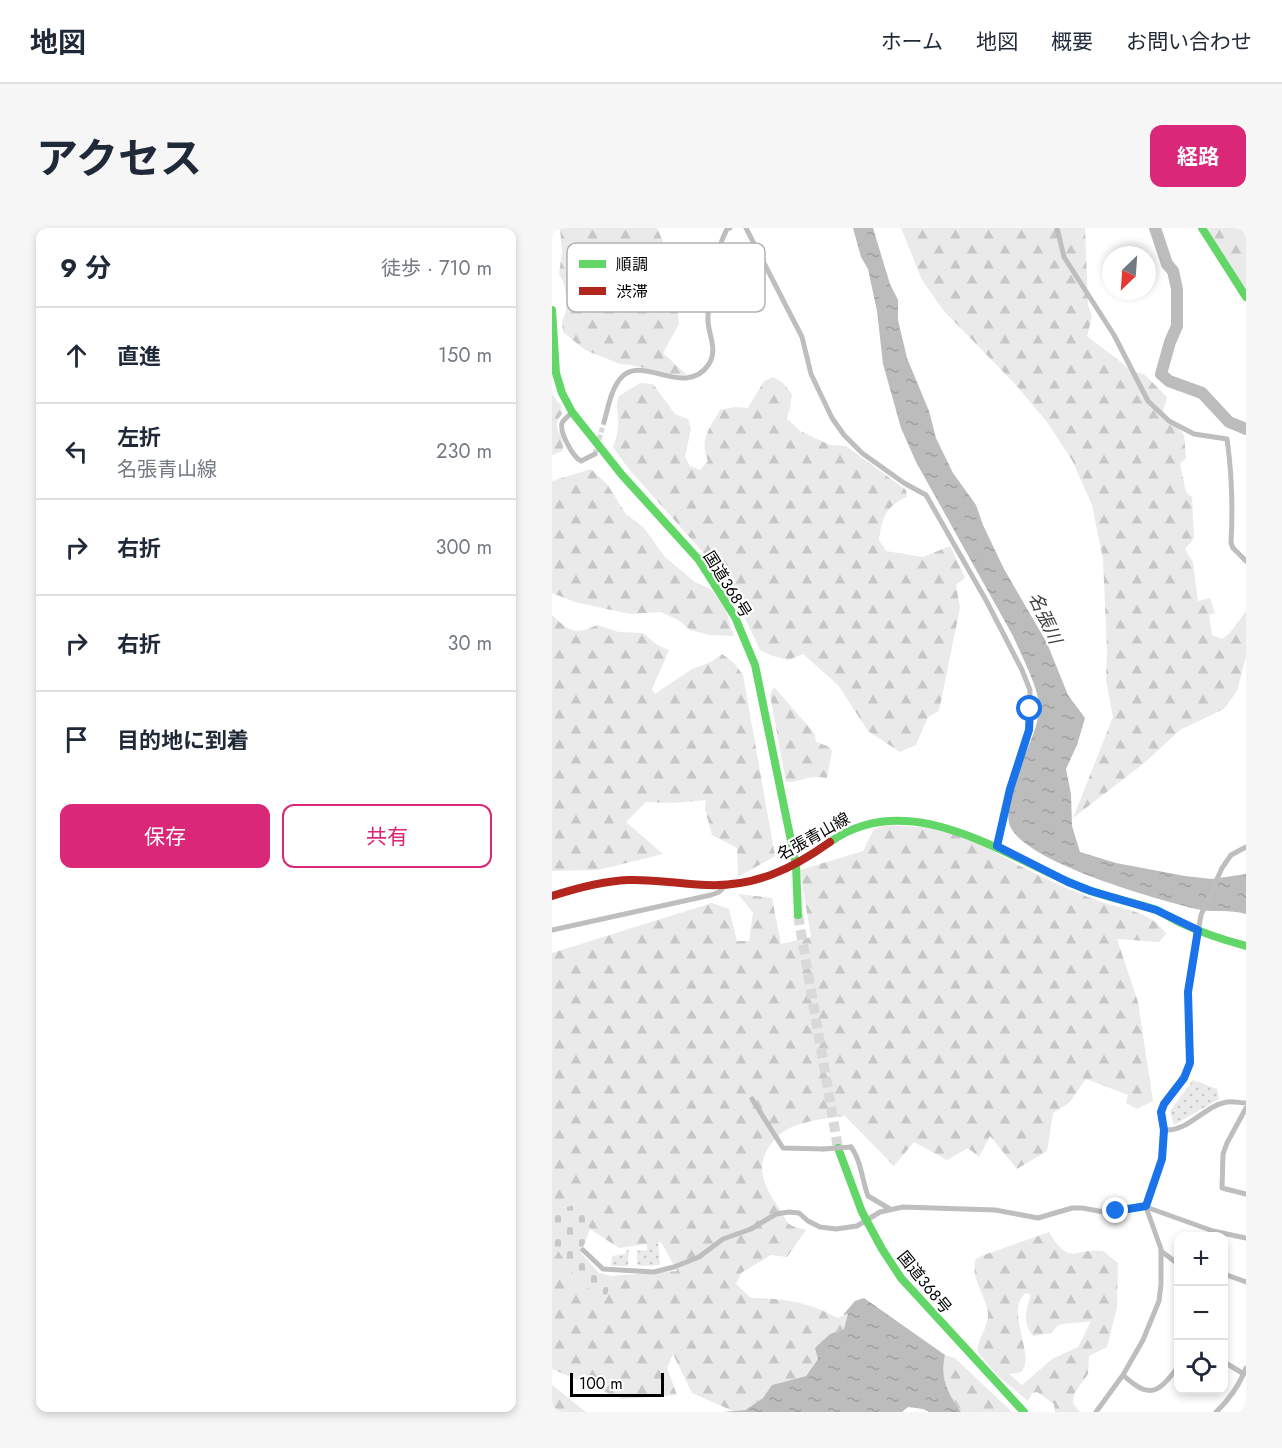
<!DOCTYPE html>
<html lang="ja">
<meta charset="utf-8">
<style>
body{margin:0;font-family:Jost,"Noto Sans JP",sans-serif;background:#f6f6f7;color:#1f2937}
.controls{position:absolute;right:18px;bottom:18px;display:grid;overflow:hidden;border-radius:12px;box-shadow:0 3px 9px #0003}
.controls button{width:54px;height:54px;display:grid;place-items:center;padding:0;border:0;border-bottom:2px solid #e0e1e3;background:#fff;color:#1f2937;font:30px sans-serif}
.compass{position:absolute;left:550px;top:18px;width:54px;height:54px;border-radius:50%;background:#fff;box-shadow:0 3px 9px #0003;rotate:205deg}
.scale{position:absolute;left:18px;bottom:15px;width:94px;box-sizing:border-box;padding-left:6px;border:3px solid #000;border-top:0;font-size:16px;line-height:21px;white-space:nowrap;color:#000;-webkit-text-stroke:4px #fff;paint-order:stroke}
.stop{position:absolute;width:18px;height:18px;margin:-14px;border:4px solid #1a73e8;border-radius:50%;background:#fff}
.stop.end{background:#1a73e8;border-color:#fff;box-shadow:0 2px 6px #0008}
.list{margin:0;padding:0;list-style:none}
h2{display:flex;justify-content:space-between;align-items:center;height:78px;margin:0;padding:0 24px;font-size:26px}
h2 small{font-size:20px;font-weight:400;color:#747a83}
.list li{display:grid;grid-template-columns:39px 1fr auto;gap:18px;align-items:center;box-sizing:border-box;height:96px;padding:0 24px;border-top:2px solid #e0e1e3}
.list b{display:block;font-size:22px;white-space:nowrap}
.list p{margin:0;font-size:20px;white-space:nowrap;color:#747a83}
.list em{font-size:20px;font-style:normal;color:#747a83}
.actions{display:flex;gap:12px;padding:18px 24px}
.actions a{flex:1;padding:14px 0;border:2px solid #db2777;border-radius:12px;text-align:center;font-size:21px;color:#db2777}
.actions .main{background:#db2777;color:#fff}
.icon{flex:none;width:33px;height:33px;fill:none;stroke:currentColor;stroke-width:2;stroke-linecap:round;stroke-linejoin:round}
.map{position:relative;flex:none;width:694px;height:1184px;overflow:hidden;border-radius:12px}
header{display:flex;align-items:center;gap:36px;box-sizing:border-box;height:84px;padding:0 30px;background:#fff;border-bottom:2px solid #e0e1e3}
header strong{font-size:28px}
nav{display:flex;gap:33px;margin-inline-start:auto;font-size:21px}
.intro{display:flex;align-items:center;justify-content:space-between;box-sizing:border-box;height:144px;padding:0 36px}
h1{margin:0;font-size:42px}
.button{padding:15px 27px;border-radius:12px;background:#db2777;color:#fff;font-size:21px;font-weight:700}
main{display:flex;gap:36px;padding:0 36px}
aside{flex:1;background:#fff;border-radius:12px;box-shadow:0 3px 9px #0003}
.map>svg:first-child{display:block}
.forest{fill:url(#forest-firs);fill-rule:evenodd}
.cemetery{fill:url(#cemetery-stones)}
.park{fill:url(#park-dots)}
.water{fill:url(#water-ripples)}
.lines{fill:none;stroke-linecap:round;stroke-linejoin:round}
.river{stroke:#bcbcbc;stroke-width:12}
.street-tunnel{stroke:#d9d9d9;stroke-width:5;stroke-dasharray:5 2.5;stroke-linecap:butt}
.highway-tunnel{stroke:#d9d9d9;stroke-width:10;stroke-dasharray:10 5;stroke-linecap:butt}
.street{stroke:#bebebe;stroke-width:5}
.fast{stroke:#63d668;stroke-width:8}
.jam{stroke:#b3261e;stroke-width:8}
.street-bridge{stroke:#bebebe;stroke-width:5}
.route{stroke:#1a73e8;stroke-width:8}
.labels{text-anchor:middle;stroke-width:4.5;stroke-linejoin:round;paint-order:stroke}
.street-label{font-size:16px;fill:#000;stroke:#fff}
.water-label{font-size:18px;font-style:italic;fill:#404040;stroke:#fff}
.key{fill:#fff;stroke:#b2b2b2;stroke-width:1.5}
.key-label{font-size:16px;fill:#000}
</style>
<header>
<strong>地図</strong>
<nav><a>ホーム</a><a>地図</a><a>概要</a><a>お問い合わせ</a></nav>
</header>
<div class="intro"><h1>アクセス</h1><a class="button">経路</a></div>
<main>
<aside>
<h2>9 分<small>徒歩 · 710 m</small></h2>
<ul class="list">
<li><svg class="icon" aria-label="ahead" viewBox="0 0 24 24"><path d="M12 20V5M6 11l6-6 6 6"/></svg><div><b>直進</b></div><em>150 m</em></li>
<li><svg class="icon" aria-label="left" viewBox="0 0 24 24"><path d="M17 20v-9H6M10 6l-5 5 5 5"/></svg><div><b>左折</b><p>名張青山線</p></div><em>230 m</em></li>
<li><svg class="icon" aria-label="right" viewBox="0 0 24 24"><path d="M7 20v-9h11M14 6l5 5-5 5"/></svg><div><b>右折</b></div><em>300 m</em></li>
<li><svg class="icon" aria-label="right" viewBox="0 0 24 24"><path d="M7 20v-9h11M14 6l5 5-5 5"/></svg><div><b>右折</b></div><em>30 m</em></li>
<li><svg class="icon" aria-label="arrive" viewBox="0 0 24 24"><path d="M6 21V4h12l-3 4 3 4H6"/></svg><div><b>目的地に到着</b></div></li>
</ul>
<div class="actions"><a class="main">保存</a><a>共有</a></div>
</aside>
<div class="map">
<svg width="694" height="1184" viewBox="0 0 694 1184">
<defs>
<pattern id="forest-firs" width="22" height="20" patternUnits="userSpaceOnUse" patternTransform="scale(1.5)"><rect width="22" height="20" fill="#eaeaea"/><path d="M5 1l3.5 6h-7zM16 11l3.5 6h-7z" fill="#c7c7c7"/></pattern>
<pattern id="cemetery-stones" width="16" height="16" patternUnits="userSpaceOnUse" patternTransform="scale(1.5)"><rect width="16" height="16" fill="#eaeaea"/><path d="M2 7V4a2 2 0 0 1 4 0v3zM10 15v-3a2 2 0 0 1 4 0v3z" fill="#c7c7c7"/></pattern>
<pattern id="park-dots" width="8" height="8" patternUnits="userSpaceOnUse" patternTransform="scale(1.5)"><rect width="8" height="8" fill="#eaeaea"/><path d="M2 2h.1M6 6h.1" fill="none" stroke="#c7c7c7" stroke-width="1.8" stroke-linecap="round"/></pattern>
<pattern id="water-ripples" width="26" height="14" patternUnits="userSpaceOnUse" patternTransform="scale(1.5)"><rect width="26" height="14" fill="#bcbcbc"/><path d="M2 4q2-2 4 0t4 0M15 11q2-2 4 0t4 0" fill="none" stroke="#a0a0a0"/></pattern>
</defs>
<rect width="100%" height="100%" fill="#fff"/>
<g class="forest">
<polygon points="8,0 105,0 120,33 127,96 111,125 135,147 116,146 80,137 68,136 33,122 11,104 10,93 14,84 14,68 12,55 7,46 10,24"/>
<path d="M349,0H533L536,76L540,89L535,108C551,121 567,131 581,145L592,146L615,169L611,183L632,207L634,230L628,236L634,264L640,269L642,310L633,321L641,334L646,373L658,370L663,385L657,387L660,407L670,411L677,406L694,383V429L685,463L672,481L628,502L591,536L521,590L561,489L554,452L555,421L551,331L540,277L520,232L495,194L462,155L391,82L370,52Z"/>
<polygon points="655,0 694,0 694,64"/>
<path d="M221,149L230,154L240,166L238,181L234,190L248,203L278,217L294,218L354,262L355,269C333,279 330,289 327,312L334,323L371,329L398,318L413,350L404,357L408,380L387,483L376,489L364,517L348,524L316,503L286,457L251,426L237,432L221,428L208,422L183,369L155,329L76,240L61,219C64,211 67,202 66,193C66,183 63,178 67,168L88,155L101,156L123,186L136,191L139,201L133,229L138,238L148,242L156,233C147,212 157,201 168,182L183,179L196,180L212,153Z"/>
<path d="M0,166L9,178L10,186C0,198 7,200 10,212C11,213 11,221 11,223L0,227Z"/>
<polygon points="39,241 55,256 74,286 92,300 113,329 143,354 158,361 166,370 174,382 182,408 158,407 138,402 128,393 109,384 78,386 23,374 0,365 0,253"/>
<path d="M0,387C17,403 22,408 45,397L67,404L91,405L105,417L117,422L100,461L103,466L140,441L159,434L170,426L182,435L191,447L223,628L186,649L185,620L160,607L153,581L154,572L121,575L94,574L74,594L111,626L46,642L0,643Z"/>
<path d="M222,459L263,506L264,514L278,519L280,523L275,550C254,546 252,554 234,554L218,467Z"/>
<path d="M331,598C351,598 371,598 390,602C420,609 447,627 474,641C498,653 524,665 550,674C574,682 600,684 614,706L607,714L565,711L586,774L601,873L585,881L574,875L576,867L534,851L517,875L501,885L495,923L465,941L438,908L427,929L416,920L395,932L362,914L342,938L293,888C271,891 240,893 224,910C201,934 210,956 227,980C230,985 233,992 237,996C241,999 249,1000 254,1002L235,1029L219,1027L189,1045L184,1056L199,1070C228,1070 260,1074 285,1090L297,1086L292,1101L278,1106L266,1131L254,1148L221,1157L211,1170L192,1182L181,1183L140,1165L121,1126L115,1140L125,1167L70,1171L0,1141V1019L6,1022L27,1055L55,1068L59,1048L125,1043L109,1014L67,1020L38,1001L27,976L11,980L4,976L0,977V725L160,675L177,681L185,713H197L201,685L186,666L220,670L229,716L259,709L248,642L311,623L322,601Z"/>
<path d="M497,1004C519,1040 522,1019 551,1023L566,1035L565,1080L555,1119L537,1128L536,1146L522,1166L521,1175L528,1184H503L502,1176L485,1164L480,1165L476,1173L445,1147L425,1123C426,1109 436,1101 436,1086C435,1068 417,1051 424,1031L429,1028ZM474,1065L479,1067C474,1084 470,1093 481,1108L500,1105C502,1102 505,1098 507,1097C508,1096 535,1094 539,1093L526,1119L500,1131L470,1157L457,1146C460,1145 463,1146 466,1145C489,1136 450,1082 474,1065Z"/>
<path d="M393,1127L403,1130L460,1184H409C395,1164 388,1151 393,1127Z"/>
<polygon points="0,1157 34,1184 0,1184"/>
</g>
<polygon class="cemetery" points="4,976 11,980 27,976 38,1001 29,1025 47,1045 59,1048 55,1068 27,1055 6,1022 0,1019 0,977"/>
<g class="park">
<polygon points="641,852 665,861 667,871 622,897 618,883"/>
<polygon points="106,1014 108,1037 88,1038 85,1036 85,1023 95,1022 95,1016"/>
<polygon points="77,1020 76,1038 59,1038 60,1028 73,1026"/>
</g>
<g class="water">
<path d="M301,0H321L338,56L346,72V92L355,130L377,183L384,210L401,245L424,277L431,297L452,341L495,415L516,467L533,490L525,517L514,541L519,566L520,598L528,624L564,635L633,648L660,651L694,646V686C678,681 660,685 644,681C607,672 466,633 457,595C454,580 461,559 465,546C472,526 489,496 487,476C486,459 468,424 461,408L364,234L349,200L331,136L325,83L316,41L309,29Z"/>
<path d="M312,1070L393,1127C388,1151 395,1164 409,1184H377L371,1181L356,1179L350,1184H170L193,1182L211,1170L220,1157L254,1148L266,1131L263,1120L278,1106L292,1101L296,1086L291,1087L303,1073Z"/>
</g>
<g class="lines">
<polyline class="river" points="603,0 615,36 621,43 625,61 625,98 618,114 609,146 617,153 650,165 677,194 694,201"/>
<polyline class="street-tunnel" points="43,226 52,194"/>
<polyline class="highway-tunnel" points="246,687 286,920"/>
<g class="street">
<polyline points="194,0 250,109 259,146 280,190 292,207 310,225 352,255 374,267 435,374 470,442 478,462 477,502 458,561 445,618"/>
<path d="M505,0L512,29L562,107L596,173L617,193L642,206L675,211C680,246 681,279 679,315L681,320L694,333"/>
<path d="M20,184C17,188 12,191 10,195C7,204 21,229 29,233L43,226"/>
<path d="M52,194C56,180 59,162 68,151C89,124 133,172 157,136C167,119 154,104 156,87C157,74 161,62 163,50C166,30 165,21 175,1L178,0"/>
<polyline points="0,702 159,667 167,664 174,657"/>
<polyline points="200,871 231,920 272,921"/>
<polyline points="694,880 675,915 671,926 670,960 694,966"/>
<path d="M612,902C637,904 651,878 675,874C681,873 688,875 694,875"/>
<path d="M299,919C309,932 310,952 316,968L338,981"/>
<polyline points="31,1022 51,1041 102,1044 122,1039 147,1029 171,1011 199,1001 224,986 237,984 247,985 256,993 268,999 284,1001 305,998 328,984 351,979 443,982 486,990 520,980 530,980 552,984 594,979 661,1003 694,1010"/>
<polyline points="609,1023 626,1036"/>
<polyline points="672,1046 694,1054"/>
<polyline points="672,1134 692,1146"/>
<path d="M571,1147C598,1172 606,1165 626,1139"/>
<polyline points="544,1184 571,1147 591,1112 607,1073 609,1056 609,1021 594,979 610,931 612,902 609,884 612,876 632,850 638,835 636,764 649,687 670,640 679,627 694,619"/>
<path d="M664,1184C678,1171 687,1158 694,1140"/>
</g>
<g class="fast">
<polyline points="650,0 694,69"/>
<polyline points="0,82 4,145 10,165 20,184 70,247 147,332 183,389 203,437 244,637 246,687"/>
<path d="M278,614C358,558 451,627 526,658C551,669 579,673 605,682C613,686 621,691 629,695C650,705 672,712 694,718"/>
<polyline points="286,920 310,984 330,1021 349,1050 472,1184"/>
</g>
<path class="jam" d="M0,668C25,660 50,653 76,652C103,651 128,656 155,657C203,659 240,641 278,614"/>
<polyline class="street-bridge" points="272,921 299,919"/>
</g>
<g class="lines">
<polyline class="route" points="478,481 477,502 458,561 445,618 516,654 539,663 604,682 646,702 636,764 638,835 632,850 612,876 609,884 612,902 610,931 594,978 564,983"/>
</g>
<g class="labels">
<g class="street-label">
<text transform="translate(176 356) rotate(58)" y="6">国道368号</text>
<text transform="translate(261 608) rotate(-29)" y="6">名張青山線</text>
<text transform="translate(373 1054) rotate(51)" y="6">国道368号</text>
</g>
<g class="water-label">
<text transform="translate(493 390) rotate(65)" y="6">名張川</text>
</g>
</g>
<rect x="15" y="15" width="198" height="69" rx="9" class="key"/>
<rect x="27" y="32" width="27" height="8" fill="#63d668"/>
<rect x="27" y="59" width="27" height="8" fill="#b3261e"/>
<g class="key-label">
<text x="64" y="42">順調</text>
<text x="64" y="69">渋滞</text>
</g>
</svg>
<div class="controls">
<button>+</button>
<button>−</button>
<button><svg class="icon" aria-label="locate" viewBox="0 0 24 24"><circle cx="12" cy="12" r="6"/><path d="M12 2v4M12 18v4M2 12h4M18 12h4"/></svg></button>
</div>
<svg class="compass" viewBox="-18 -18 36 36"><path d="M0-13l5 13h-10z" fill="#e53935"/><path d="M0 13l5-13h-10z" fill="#747a83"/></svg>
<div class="scale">100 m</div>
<div class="stop" style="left:478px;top:481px"></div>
<div class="stop end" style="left:564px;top:983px"></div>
</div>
</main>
